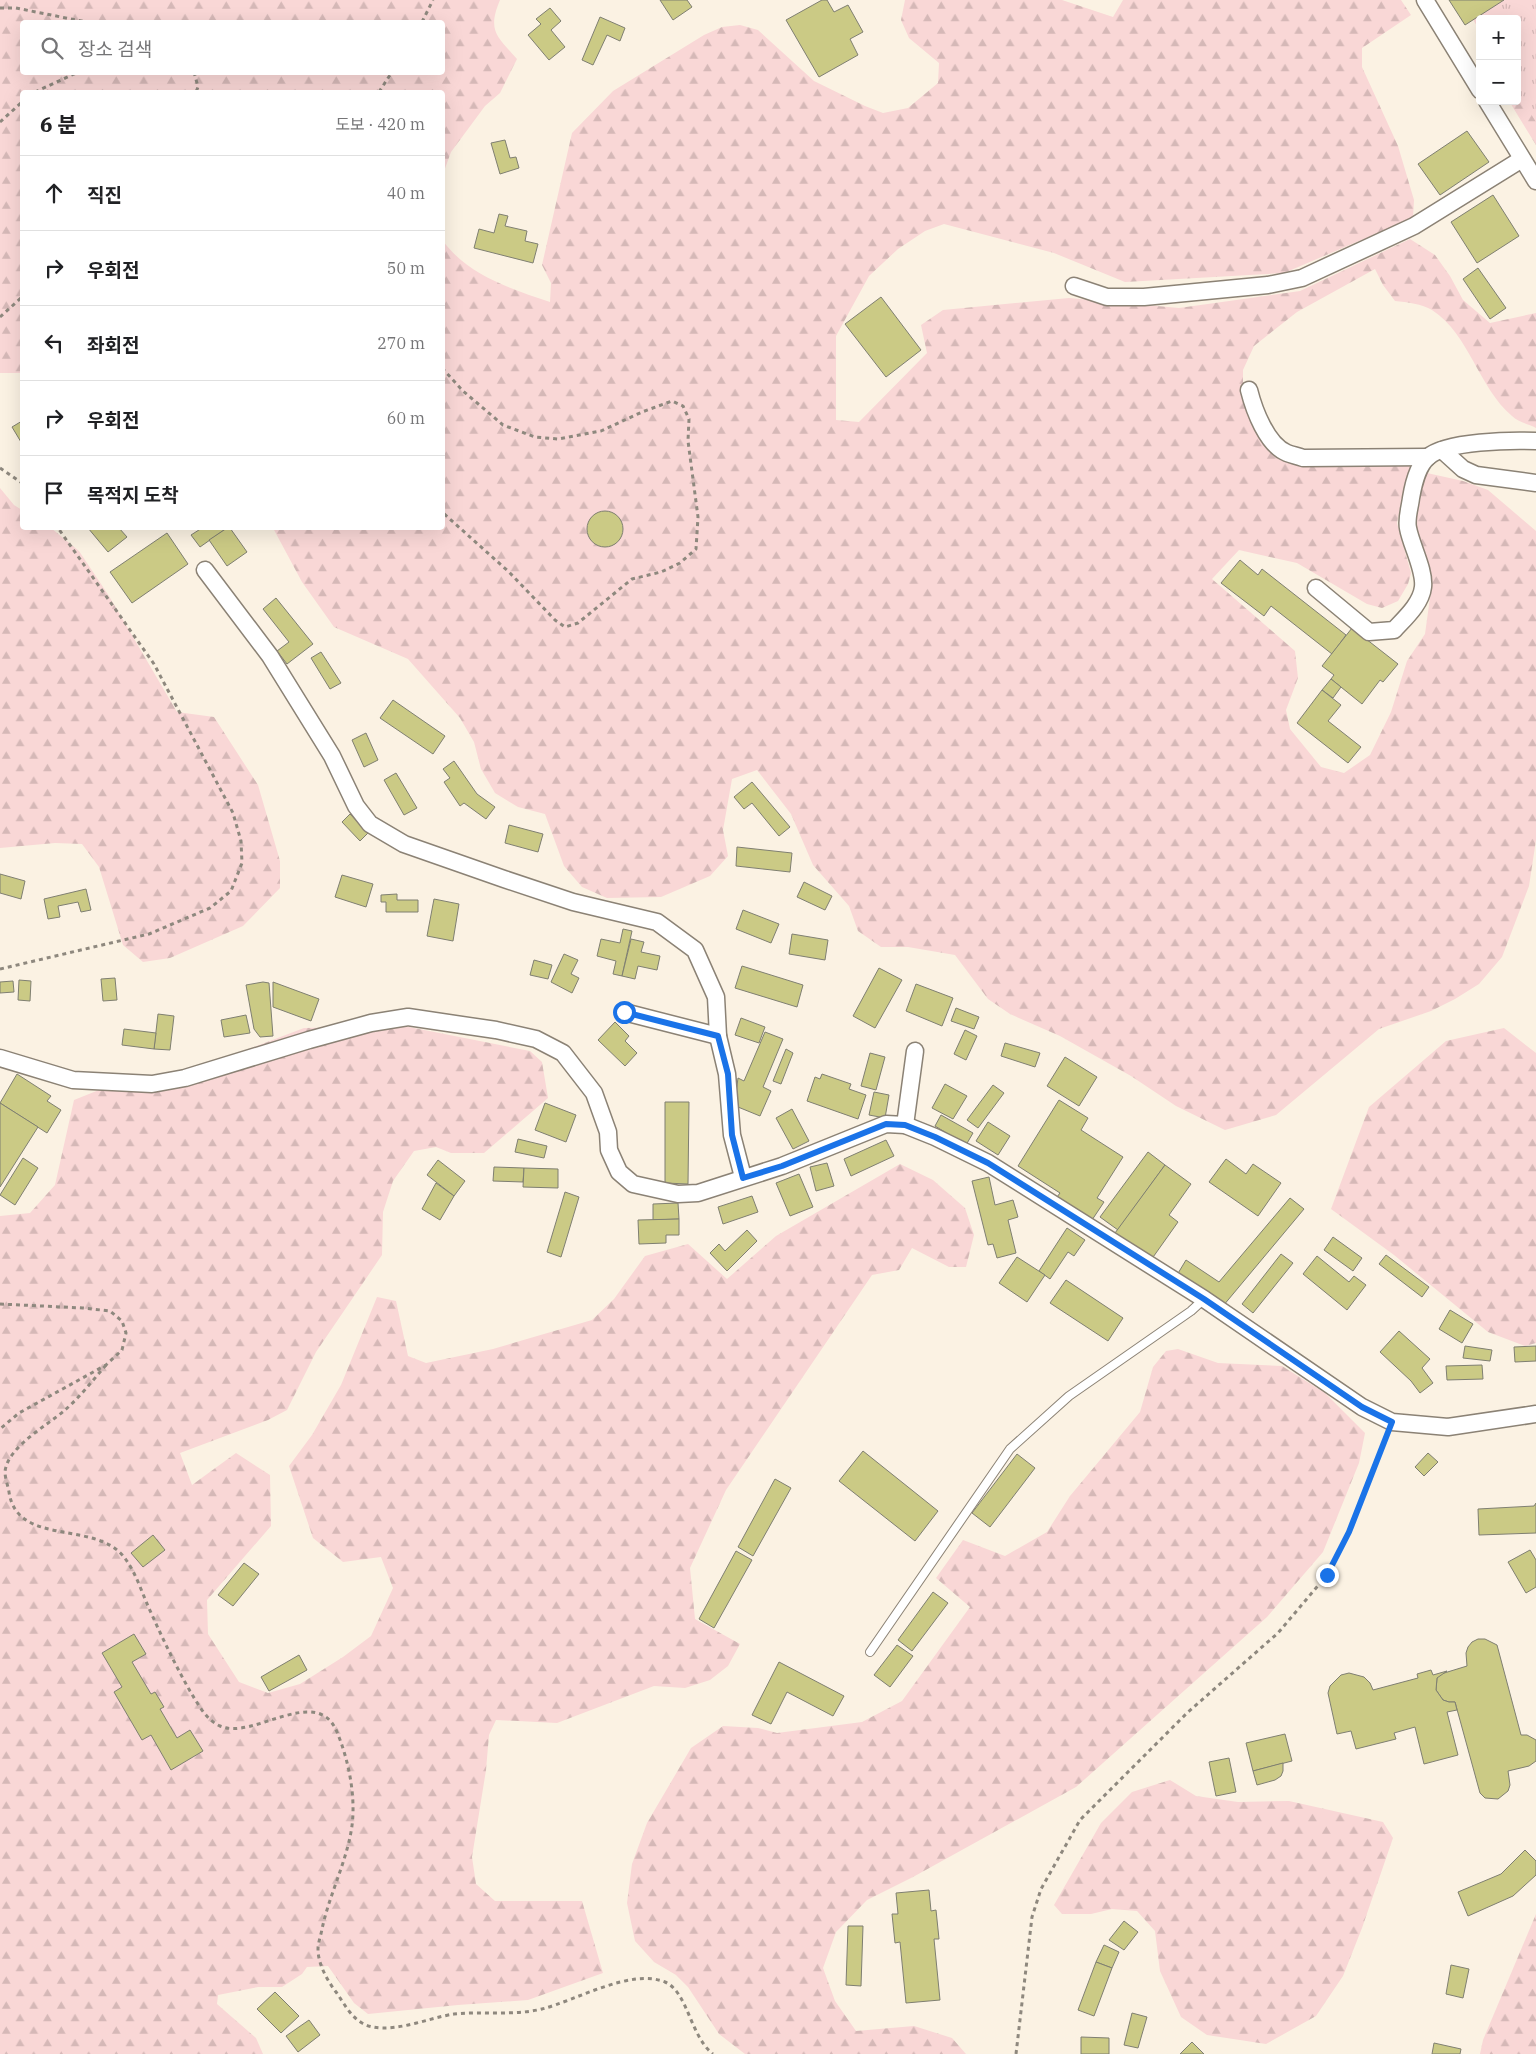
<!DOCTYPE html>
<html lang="ko">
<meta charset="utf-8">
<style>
body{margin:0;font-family:"IBM Plex Serif","Noto Sans KR",serif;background:#f2f2f2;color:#202124}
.controls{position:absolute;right:15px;top:15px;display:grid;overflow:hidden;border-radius:5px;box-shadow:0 5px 20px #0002}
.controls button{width:45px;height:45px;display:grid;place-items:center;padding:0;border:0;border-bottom:1px solid #e0e0e0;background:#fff;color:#202124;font:25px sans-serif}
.stop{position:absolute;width:15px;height:15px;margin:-11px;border:4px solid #1a73e8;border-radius:50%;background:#fff}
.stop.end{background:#1a73e8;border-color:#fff;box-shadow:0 1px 5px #0008}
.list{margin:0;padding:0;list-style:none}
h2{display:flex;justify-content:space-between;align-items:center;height:65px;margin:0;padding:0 20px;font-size:21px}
h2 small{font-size:16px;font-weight:400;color:#757577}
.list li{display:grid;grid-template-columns:32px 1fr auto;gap:15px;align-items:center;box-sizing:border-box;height:75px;padding:0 20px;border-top:1px solid #e0e0e0}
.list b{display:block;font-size:19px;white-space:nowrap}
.list em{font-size:16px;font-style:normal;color:#757577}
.icon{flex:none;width:28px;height:28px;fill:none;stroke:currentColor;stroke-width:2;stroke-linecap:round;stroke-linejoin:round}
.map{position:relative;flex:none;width:1536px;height:2054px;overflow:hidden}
.search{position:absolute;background:#fff;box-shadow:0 5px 20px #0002;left:20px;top:20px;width:425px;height:55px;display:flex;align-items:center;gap:12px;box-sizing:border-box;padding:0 18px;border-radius:5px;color:#757577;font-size:19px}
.panel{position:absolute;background:#fff;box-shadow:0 5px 20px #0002;left:20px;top:90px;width:425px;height:440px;border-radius:5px}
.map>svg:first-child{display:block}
.forest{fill:url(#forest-firs);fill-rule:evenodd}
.park{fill:url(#park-tufts)}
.building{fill:#cbca85;stroke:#7f7f71}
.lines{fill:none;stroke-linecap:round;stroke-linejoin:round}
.lane-casing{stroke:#8b8275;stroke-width:10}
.street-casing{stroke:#8b8275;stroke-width:19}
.path{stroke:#8e887e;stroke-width:3;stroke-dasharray:4 4;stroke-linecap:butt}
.lane{stroke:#fff;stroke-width:8}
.street{stroke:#fff;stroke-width:16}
.route{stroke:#1a73e8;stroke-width:6}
</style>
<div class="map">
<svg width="1536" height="2054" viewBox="0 0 1536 2054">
<defs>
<pattern id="forest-firs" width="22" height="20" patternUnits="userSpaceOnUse" patternTransform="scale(1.25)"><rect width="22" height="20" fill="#f9d7d6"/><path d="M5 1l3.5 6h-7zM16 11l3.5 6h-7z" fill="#d5b8b7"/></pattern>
<pattern id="park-tufts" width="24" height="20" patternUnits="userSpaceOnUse" patternTransform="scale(1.25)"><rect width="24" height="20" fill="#f9d7d6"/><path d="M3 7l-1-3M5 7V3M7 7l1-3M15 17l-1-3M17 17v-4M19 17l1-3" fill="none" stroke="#d5b8b7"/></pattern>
</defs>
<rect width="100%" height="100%" fill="#fbf2e3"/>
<g class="forest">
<path d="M0,0H500C487,31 497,36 517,59L500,93L485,106L451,152L443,174L442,92H22V373H0ZM22,22H442V72H22Z"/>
<path d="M905,0H1062L1113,17L1123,0H1401L1411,15L1362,48V67L1398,146L1414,200L1413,218L1284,273L1125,282L1054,253L944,224L925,231L898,249L869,276L836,336V420L859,422L927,353L921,325L943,310L1069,298L1179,308L1300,291L1410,239L1435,255L1450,276L1463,300L1490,323L1536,313V428C1528,424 1518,422 1512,416C1478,387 1470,335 1432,310C1422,304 1407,302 1395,301L1383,285L1375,269L1297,312L1254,346L1243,370V397L1266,444L1286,462L1306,465H1414L1405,482L1397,523L1411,573L1408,584L1398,601L1382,608L1367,604L1297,563L1239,550L1212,579L1295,651L1298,678L1286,710L1290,729L1321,767L1344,773L1370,755L1391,712L1407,661L1425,634L1432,583L1415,524L1418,497L1427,473L1463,481L1488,490L1536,531V840L1529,886L1502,957L1479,984L1455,999L1431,1011L1379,1029L1276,1115L1225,1130L1176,1106L1131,1076L1060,1036L1010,1014L988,999L955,955L908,947H881L858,931L849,906L813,865L791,814L757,770L732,779L723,830L728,856L710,876L661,897L607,898L582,887L564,866L545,814L518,807L495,793L481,769L474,742L460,718L408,659L334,627L302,582L273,528H442L443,241C468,275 511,289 550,302L551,283L542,265L572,133L613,91L704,35L722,27L740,25L758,30L814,81L865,106L883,113L908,108L938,83L939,63L909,38L901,20Z"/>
<polygon points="1517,36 1536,85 1536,145 1509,101 1517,101"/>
<polygon points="0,488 14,505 22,510 22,528 51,528 79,551 109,596 177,712 214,717 258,785 280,861 280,888 243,926 170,958 143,962 123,945 99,867 82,844 55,843 0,848"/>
<polygon points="404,1026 530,1051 542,1062 548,1098 484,1153 451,1153 436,1147 414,1151 393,1181 383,1212 382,1255 316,1352 287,1410 268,1420 180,1453 192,1485 236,1453 270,1475 271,1526 207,1600 208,1634 239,1682 268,1693 300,1684 343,1657 371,1636 393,1588 381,1557 343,1562 313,1538 289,1466 312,1435 341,1385 377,1297 396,1301 408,1356 426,1363 493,1349 592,1320 614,1299 645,1256 688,1244 727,1279 776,1236 900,1164 933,1180 965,1208 974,1235 966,1267 949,1267 912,1248 899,1270 872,1275 726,1490 690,1568 695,1619 740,1644 728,1666 710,1680 685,1688 654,1686 557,1723 496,1720 489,1735 486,1770 472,1857 476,1884 495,1901 582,1901 603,1973 528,2000 458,2005 368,2014 354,2003 328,1966 307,1967 302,1974 282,1987 258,1987 218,1995 217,2004 256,2038 263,2054 0,2054 0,1216 30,1213 55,1185 74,1100 99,1090 147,1088 304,1028"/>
<polygon points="1504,1028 1536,1053 1536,1343 1525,1346 1488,1332 1394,1255 1331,1209 1369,1107 1446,1041"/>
<polygon points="1178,1349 1218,1363 1282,1366 1325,1393 1365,1433 1359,1463 1323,1552 1267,1617 1076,1787 913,1877 867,1900 836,1932 823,1968 835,2001 856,2031 914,2026 952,2038 966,2054 745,2054 719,2034 688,1987 676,1975 654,1962 635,1941 627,1903 632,1864 647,1823 691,1748 723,1726 758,1728 777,1733 862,1722 902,1701 970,1607 936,1578 963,1540 1005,1556 1047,1532 1070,1496 1140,1412 1153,1367 1166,1351"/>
<polygon points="1170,1780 1196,1796 1238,1802 1289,1801 1383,1822 1393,1838 1362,1928 1343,1976 1316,2016 1266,2044 1207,2035 1181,2017 1160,1971 1155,1931 1137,1911 1112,1909 1091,1914 1062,1914 1054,1905 1101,1823 1132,1792"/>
<polygon points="1536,1914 1536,2054 1480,2054 1483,2040"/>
</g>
<polygon class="park" points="1461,0 1536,0 1536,122 1517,92 1517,19 1480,19 1480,31"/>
<g class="building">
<polygon points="660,0 687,0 692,7 673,20"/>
<polygon points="822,0 827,0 834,12 848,5 863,32 850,39 858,55 819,77 786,20"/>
<polygon points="1449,0 1504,0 1465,25"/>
<polygon points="550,8 561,21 551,30 565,47 549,60 528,35 541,24 536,19"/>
<polygon points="600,17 625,28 620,41 607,35 593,65 582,60"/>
<polygon points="1467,131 1489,162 1440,195 1418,164"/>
<polygon points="505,140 510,158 516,157 519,168 500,174 491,143"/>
<polygon points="1493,195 1519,236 1477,263 1451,222"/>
<polygon points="499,214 508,216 505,226 527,231 525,241 538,244 533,263 474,248 479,229 494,233"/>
<polygon points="1478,268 1506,308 1490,319 1463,279"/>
<polygon points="881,297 921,350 886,377 845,324"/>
<polygon points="22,421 22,441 21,442 12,427"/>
<circle cx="605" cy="529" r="18"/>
<polygon points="88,528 119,528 127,537 108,552"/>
<polygon points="202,528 227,528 200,547 191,535"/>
<polygon points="227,528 230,528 247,552 227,566 209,540"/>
<polygon points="167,533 188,564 132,603 110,572"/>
<polygon points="1240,560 1258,575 1262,569 1346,635 1332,654 1271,606 1264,616 1221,583"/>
<polygon points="276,598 313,644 287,664 277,651 289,642 263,609"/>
<polygon points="1352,628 1398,664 1383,682 1380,680 1362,704 1331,679 1334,675 1322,666"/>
<polygon points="321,652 341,683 330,689 311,658"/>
<polygon points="1331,679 1341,687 1333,698 1322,690"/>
<polygon points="1322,690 1341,705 1328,721 1361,747 1348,763 1297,723"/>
<polygon points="393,700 445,736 433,754 380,718"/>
<polygon points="366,733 378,760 364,767 352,740"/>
<polygon points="454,761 477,794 495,807 486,819 464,803 460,806 444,782 450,778 443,769"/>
<polygon points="396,773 417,808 404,815 384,780"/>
<polygon points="752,782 790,827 779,836 752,803 744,809 734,797"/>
<polygon points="350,814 368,833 360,841 342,822"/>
<polygon points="509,825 543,834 538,852 505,843"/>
<polygon points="737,847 792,853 790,872 736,866"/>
<polygon points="0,874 25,881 21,899 0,893"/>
<polygon points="342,875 373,884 366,907 335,897"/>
<polygon points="804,882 832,896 825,910 797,897"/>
<polygon points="86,889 91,910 81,912 78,902 58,906 60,917 48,919 44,899"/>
<polygon points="397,894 397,900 418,900 418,912 386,912 386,902 381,902 381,895"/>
<polygon points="434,899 459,904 453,941 427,936"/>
<polygon points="743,910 779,924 771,943 736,929"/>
<polygon points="623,929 632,931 622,976 613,974 616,961 597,956 601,939 620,943"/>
<polygon points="792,934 828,940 825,960 789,954"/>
<polygon points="631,939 644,942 641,952 660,956 657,970 638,966 635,979 622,976"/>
<polygon points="564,954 578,960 571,974 579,978 572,993 551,982"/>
<polygon points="534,960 552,965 548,979 530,975"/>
<polygon points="742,966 803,985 797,1007 735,988"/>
<polygon points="879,968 902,980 875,1028 853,1016"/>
<polygon points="115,978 117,1000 103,1001 101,979"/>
<polygon points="19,980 31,981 30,1001 18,1000"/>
<polygon points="13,981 14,992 0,993 0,982"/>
<polygon points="263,982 269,983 273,1036 260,1037 254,1029 246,985"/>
<polygon points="273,982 319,999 311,1021 273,1007"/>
<polygon points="916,984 953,998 942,1026 906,1011"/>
<polygon points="956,1008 979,1017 974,1029 951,1021"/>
<polygon points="158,1014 174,1016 170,1050 154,1049"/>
<polygon points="246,1015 250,1033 224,1037 221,1020"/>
<polygon points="741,1018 765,1027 759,1043 735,1035"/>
<polygon points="615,1022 629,1036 625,1041 637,1053 625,1066 598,1040"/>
<polygon points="124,1029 156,1033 154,1049 122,1045"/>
<polygon points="965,1030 977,1036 966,1060 954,1054"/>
<polygon points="765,1032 783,1039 763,1087 771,1091 760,1116 738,1107 736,1093 738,1078 744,1081"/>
<polygon points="1005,1043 1040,1053 1035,1067 1001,1056"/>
<polygon points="786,1049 793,1053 781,1084 773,1081"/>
<polygon points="870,1053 885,1057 876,1090 861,1086"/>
<polygon points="1065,1057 1097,1077 1079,1106 1047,1086"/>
<polygon points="17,1074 51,1096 47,1101 61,1110 47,1133 0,1103"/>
<polygon points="822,1074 851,1084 849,1089 866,1095 858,1119 807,1101 815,1077 820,1079"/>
<polygon points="945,1084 967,1096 953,1119 932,1108"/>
<polygon points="993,1085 1004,1093 978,1128 967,1120"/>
<polygon points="874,1092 889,1095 885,1118 869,1115"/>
<polygon points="1059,1100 1088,1118 1081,1130 1123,1157 1097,1198 1104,1202 1092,1220 1057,1197 1060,1193 1018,1166"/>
<polygon points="665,1102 689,1102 688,1184 665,1183"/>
<polygon points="0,1103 38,1127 0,1187"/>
<polygon points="545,1103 576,1115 566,1142 535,1130"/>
<polygon points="792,1109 809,1141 793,1149 776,1118"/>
<polygon points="941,1115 973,1133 966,1145 935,1126"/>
<polygon points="988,1122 1010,1136 998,1155 976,1141"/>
<polygon points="518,1139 547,1146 544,1158 515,1152"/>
<polygon points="886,1140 894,1156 851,1176 844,1159"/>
<polygon points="1148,1152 1165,1165 1118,1230 1100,1217"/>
<polygon points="23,1158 38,1168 15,1205 0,1195"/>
<polygon points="1226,1159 1246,1174 1253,1164 1281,1183 1258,1216 1209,1182"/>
<polygon points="438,1160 465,1181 454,1196 427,1175"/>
<polygon points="827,1163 834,1186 816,1191 810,1167"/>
<polygon points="1165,1165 1191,1184 1169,1215 1178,1222 1151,1260 1115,1233"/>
<polygon points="494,1167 524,1168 523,1182 493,1181"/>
<polygon points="524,1168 558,1169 558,1188 523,1187"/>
<polygon points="799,1174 813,1207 790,1216 776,1183"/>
<polygon points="989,1177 995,1205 1013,1200 1018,1217 1008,1220 1016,1253 997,1258 993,1244 988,1245 972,1181"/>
<polygon points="436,1183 454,1196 440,1220 422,1209"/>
<polygon points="565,1192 579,1197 561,1257 547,1252"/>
<polygon points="752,1196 758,1212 723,1224 718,1207"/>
<polygon points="1290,1198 1304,1209 1223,1306 1177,1275 1186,1260 1219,1282"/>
<polygon points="678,1203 679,1219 653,1220 653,1204"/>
<polygon points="679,1219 679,1235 666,1235 666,1243 639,1244 638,1220"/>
<polygon points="1067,1228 1085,1240 1074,1256 1068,1252 1050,1279 1039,1271"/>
<polygon points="747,1230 757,1241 727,1271 710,1253 719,1244 725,1251"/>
<polygon points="1333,1237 1362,1258 1353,1271 1324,1250"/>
<polygon points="1281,1254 1293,1263 1253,1313 1242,1304"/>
<polygon points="1386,1255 1429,1287 1422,1297 1379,1264"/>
<polygon points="1317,1256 1349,1282 1354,1276 1366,1285 1347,1310 1303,1274"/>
<polygon points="1017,1257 1045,1275 1027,1302 999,1283"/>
<polygon points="1066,1280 1123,1318 1108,1341 1050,1303"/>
<polygon points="1450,1310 1473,1324 1462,1343 1439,1329"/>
<polygon points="1399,1331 1430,1359 1422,1368 1433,1383 1420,1393 1411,1381 1380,1352"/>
<polygon points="1465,1346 1492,1350 1490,1361 1463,1358"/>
<polygon points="1536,1346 1536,1361 1515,1362 1514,1347"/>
<polygon points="1482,1365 1483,1379 1447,1380 1446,1366"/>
<polygon points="863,1451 938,1511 915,1541 839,1481"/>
<polygon points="1428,1453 1438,1462 1424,1476 1415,1467"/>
<polygon points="1017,1454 1035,1468 990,1527 972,1513"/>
<polygon points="775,1479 791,1488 753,1556 738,1547"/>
<polygon points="1536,1503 1536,1533 1479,1535 1478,1509 1534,1506"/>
<polygon points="153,1535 165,1550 143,1567 131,1553"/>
<polygon points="1530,1550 1536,1560 1536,1587 1526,1593 1508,1562"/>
<polygon points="736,1551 752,1560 714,1628 699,1619"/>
<polygon points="244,1563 259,1574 233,1606 218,1595"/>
<polygon points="933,1592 948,1603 912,1651 898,1640"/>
<polygon points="134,1634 146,1654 132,1662 151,1694 155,1692 164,1707 160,1709 177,1738 190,1730 203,1751 171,1770 151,1735 142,1740 114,1692 122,1687 102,1653"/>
<polygon points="1478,1639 1485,1639 1497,1645 1521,1735 1527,1735 1536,1740 1536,1761 1529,1766 1508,1771 1510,1785 1508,1791 1498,1799 1485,1798 1480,1793 1455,1702 1449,1702 1443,1700 1436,1690 1437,1678 1441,1674 1467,1666 1466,1653 1468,1647 1472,1642"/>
<polygon points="897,1645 913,1656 890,1687 874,1675"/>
<polygon points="299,1655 307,1670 269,1691 261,1677"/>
<polygon points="779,1662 844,1696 833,1716 787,1692 771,1724 752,1715"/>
<polygon points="1431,1670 1433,1675 1447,1671 1437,1678 1436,1690 1443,1700 1449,1702 1455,1702 1457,1710 1447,1712 1458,1755 1424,1764 1415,1727 1394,1733 1396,1739 1356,1749 1351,1731 1337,1734 1328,1693 1330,1686 1341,1675 1349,1673 1364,1677 1370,1683 1373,1690 1418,1678 1417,1674"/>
<polygon points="1285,1734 1292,1761 1253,1771 1246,1743"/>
<polygon points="1229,1758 1236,1792 1216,1796 1209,1762"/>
<polygon points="1283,1763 1283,1771 1281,1776 1275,1780 1257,1785 1253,1771"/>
<polygon points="1525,1850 1536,1861 1536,1875 1513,1896 1468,1916 1458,1892 1501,1874"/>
<polygon points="929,1890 931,1911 936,1910 939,1939 934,1939 940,2000 906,2003 900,1942 895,1943 892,1914 898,1914 896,1893"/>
<polygon points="1124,1921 1138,1932 1124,1950 1109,1940"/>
<polygon points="848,1926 863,1926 861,1986 846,1985"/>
<polygon points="1104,1945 1119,1952 1112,1968 1096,1962"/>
<polygon points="1096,1962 1112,1968 1094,2016 1078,2010"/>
<polygon points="1451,1965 1469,1969 1463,1998 1446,1994"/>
<polygon points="275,1992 299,2016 281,2033 257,2009"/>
<polygon points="1132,2013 1147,2017 1138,2048 1124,2045"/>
<polygon points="309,2020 320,2035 298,2052 286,2036"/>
<polygon points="1081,2037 1109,2038 1109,2054 1081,2054"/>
<polygon points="1192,2042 1204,2054 1180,2054"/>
<polygon points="1434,2043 1461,2049 1460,2054 1432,2054"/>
</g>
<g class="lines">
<g class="lane-casing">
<polyline id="lane" points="870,1652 1010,1449 1069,1396 1191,1311 1204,1299"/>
</g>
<g class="street-casing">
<g id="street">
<polyline points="1425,0 1480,90"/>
<polyline points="1487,101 1536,181"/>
<polyline points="1074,286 1107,297 1144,297 1268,285 1302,278 1414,226 1522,159"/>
<path d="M1249,390C1254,410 1267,445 1287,453C1292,455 1298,456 1303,458L1428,457"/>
<polyline points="1442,450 1463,469 1476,475 1536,483"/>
<polyline points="205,570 270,656 332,756 356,806 370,824 404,844 504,879 573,902 657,922 695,950 716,997 718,1036 727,1074 732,1135 743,1177"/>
<path d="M1316,588L1369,632L1394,630C1405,618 1421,604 1423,587C1425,570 1411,545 1408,528C1406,519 1410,507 1411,498C1413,486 1418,465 1428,457C1446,441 1512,440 1536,441"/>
<polyline points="624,1012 718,1036"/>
<polyline points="0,1058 73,1080 152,1084 185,1078 309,1040 371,1023 408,1017 496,1030 536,1039 563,1053 594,1093 608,1132 609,1150 619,1172 633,1184 678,1194 698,1193 782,1166 886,1124 905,1125 935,1137 988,1163 1204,1299 1362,1407 1392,1422 1448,1427 1536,1414"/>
<polyline points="905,1125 915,1051"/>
</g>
</g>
<g class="path">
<polyline points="0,8 16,8 86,22"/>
<polyline points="422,22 433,0"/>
<polyline points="112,72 124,72"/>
<polyline points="194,72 198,87 196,92"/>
<polyline points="35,92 74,74 89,72"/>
<polyline points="379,92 392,72"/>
<polyline points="0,122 22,102"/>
<polyline points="0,317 22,297"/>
<polyline points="442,368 463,391 503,425 535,437 558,439 601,431 642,412 672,401 683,406 689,419 688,441 698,517 696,549 680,563 661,572 632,579 578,623 565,627 555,620 509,572 442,512"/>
<polyline points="0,468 22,483"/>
<polyline points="0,969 149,934 210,908 231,891 242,863 241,841 233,813 154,664 58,528"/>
<polyline points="0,1304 83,1308 110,1311 122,1321 126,1333 122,1350 106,1365 19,1413 0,1429"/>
<path d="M106,1365C93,1380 80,1397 65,1410C48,1425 7,1447 5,1472C5,1478 8,1486 9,1492C17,1547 95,1520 124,1557C135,1571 141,1590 148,1606C161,1635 174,1663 190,1691C198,1704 206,1720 220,1726C253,1741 317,1683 337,1732C349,1761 357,1800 351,1832C345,1865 329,1896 322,1929C321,1935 318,1943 318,1949C318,1964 327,1980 336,1992C344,2003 350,2016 362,2023C386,2037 427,2018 454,2014C483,2011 513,2016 542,2009C577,2000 631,1968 665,1982C688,1992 690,2036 713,2054"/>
<polyline points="1016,2054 1032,1917 1041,1889 1080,1820 1187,1713 1278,1633 1327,1575 1349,1532 1387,1437"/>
</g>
<use href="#lane" class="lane"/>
<use href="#street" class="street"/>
</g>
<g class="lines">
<polyline class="route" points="624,1012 718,1036 728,1074 732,1135 743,1178 782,1166 886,1124 905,1125 935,1137 988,1163 1204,1299 1362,1407 1392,1422 1349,1532 1327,1575"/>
</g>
</svg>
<div class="controls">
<button>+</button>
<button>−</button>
</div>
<div class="stop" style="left:624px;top:1012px"></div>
<div class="stop end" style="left:1327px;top:1575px"></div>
<div class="search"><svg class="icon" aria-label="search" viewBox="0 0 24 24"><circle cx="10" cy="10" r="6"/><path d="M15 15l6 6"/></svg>장소 검색</div>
<section class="panel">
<h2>6 분<small>도보 · 420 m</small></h2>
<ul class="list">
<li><svg class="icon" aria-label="ahead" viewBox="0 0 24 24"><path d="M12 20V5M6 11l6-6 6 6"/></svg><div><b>직진</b></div><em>40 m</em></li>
<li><svg class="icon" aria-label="right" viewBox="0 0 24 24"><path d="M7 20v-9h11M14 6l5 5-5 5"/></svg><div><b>우회전</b></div><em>50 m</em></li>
<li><svg class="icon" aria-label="left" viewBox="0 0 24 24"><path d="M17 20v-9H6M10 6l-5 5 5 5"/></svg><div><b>좌회전</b></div><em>270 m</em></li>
<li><svg class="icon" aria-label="right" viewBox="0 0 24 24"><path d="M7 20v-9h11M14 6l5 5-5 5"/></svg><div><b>우회전</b></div><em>60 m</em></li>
<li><svg class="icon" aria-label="arrive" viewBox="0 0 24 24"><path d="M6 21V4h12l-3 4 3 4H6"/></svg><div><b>목적지 도착</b></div></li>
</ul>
</section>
</div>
